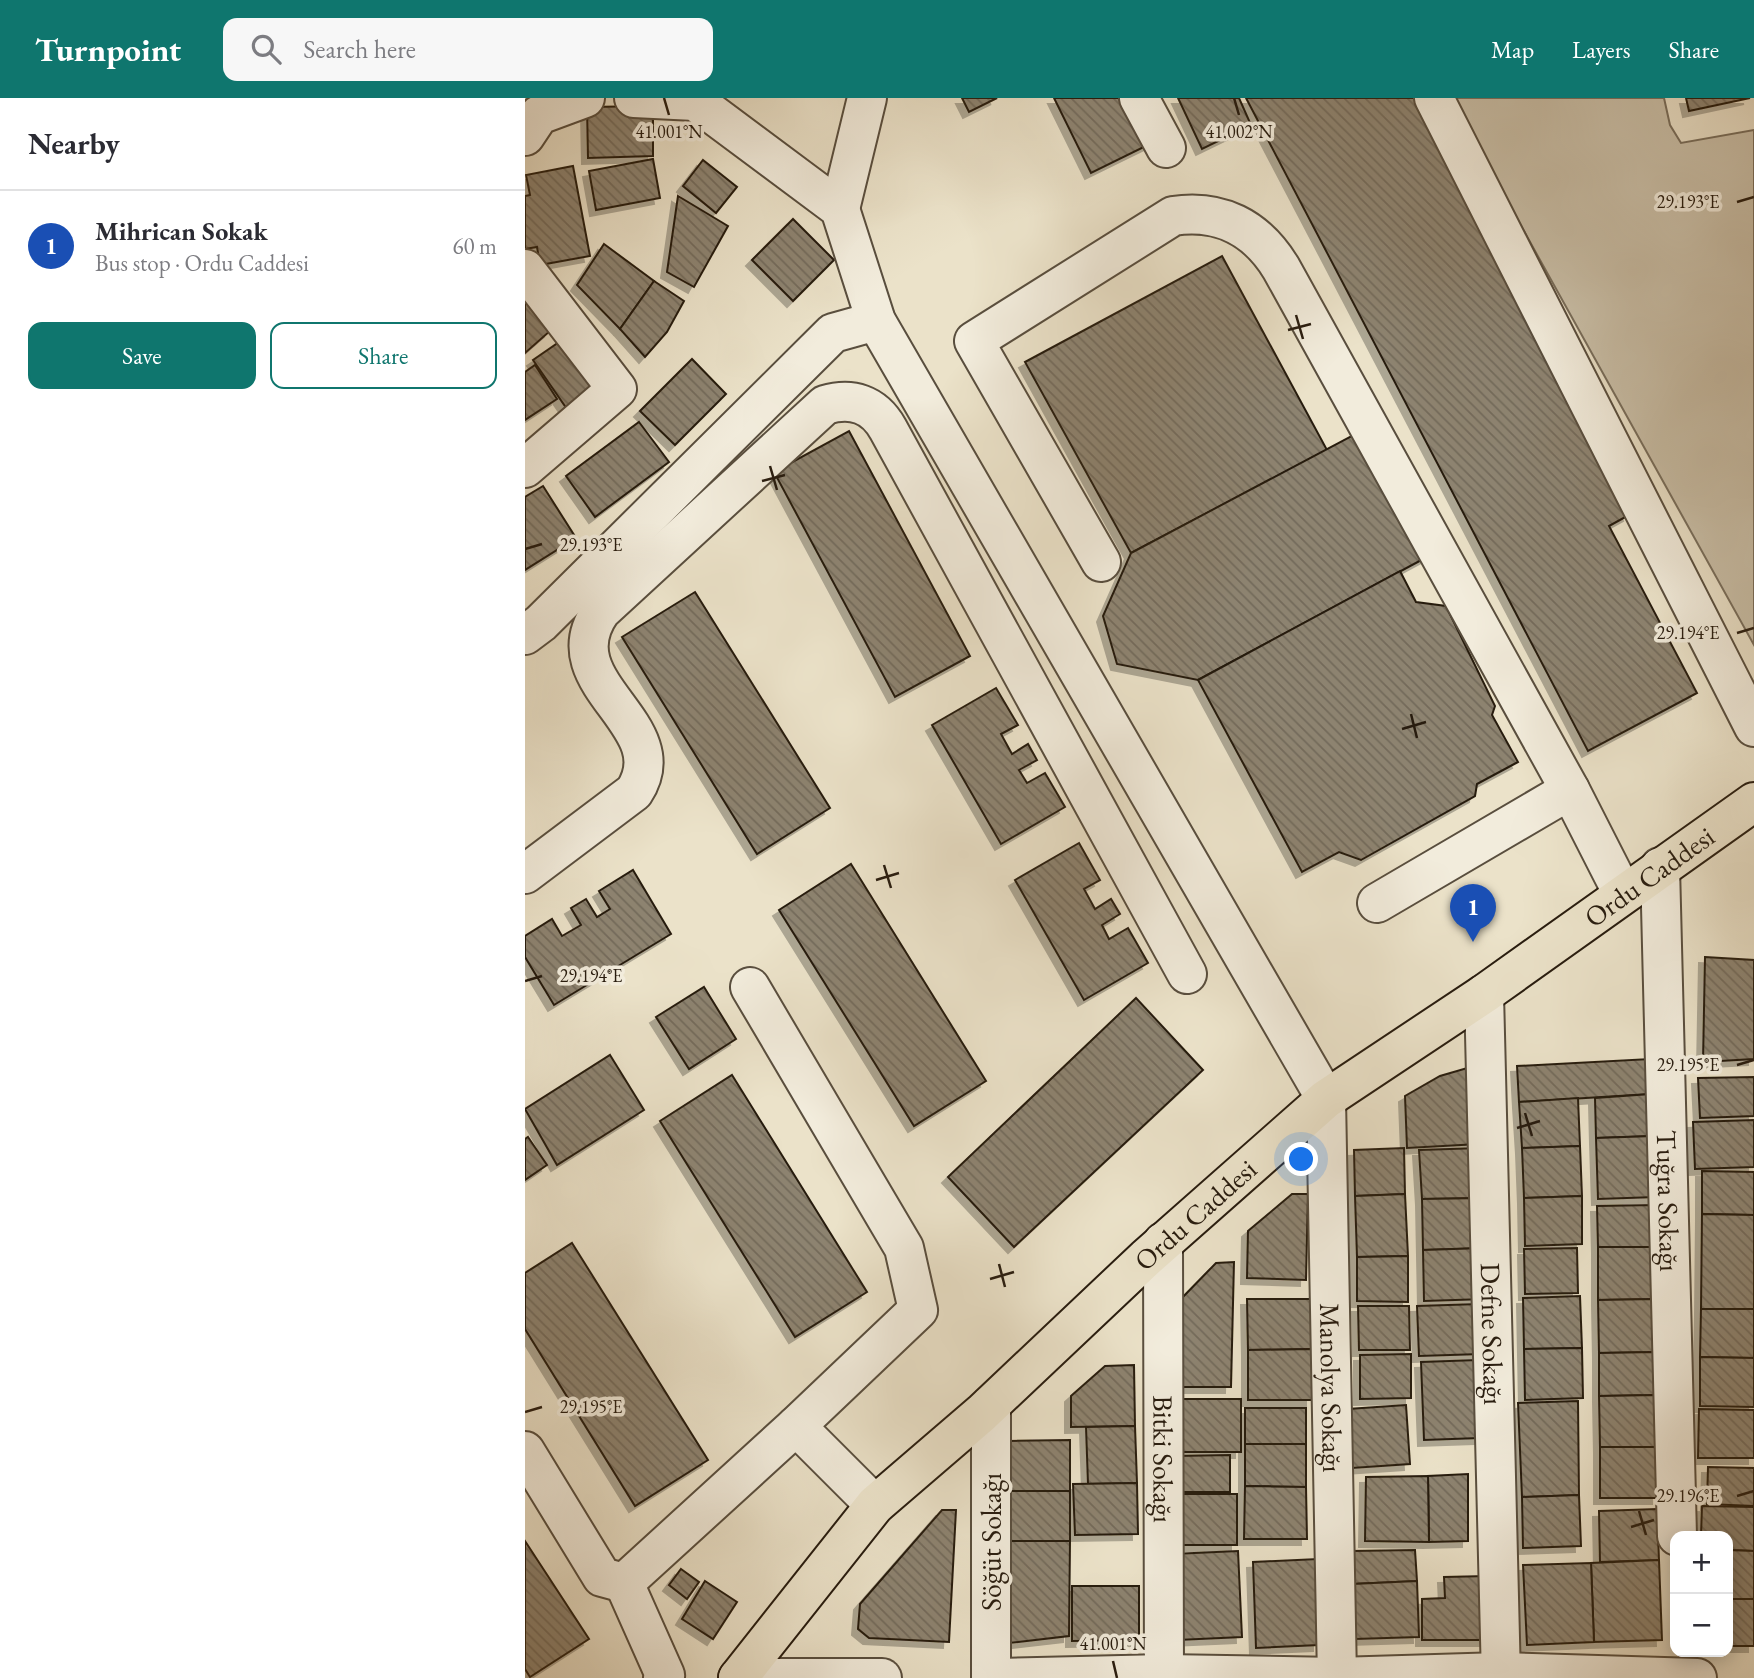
<!DOCTYPE html>
<meta charset="utf-8">
<style>
body{margin:0;font-family:"EB Garamond",serif;background:#f7f7f7;color:#2b2b33}
.controls{position:absolute;right:21px;bottom:21px;display:grid;overflow:hidden;border-radius:14px;box-shadow:0 4px 18px #0003}
.controls button{width:63px;height:63px;display:grid;place-items:center;padding:0;border:0;border-bottom:2px solid #e1e1e2;background:#fff;color:#2b2b33;font:35px sans-serif}
.you{position:absolute;left:777px;top:1062px;width:24px;height:24px;margin:-18px;border:5px solid #fff;border-radius:50%;background:#1a73e8;box-shadow:0 0 0 10px #1a73e833}
.badge{display:grid;place-items:center;width:46px;height:46px;border-radius:50%;background:#0f766e;color:#fff;font-size:23px;font-weight:700}
.pin{position:absolute;translate:-50% -58px;filter:drop-shadow(0 2px 4px #0008)}
.pin::after{content:'';position:absolute;top:37px;width:24px;height:21px;background:inherit;clip-path:polygon(0 0,100% 0,50% 100%)}
.list{margin:0;padding:0;list-style:none}
h2{display:flex;justify-content:space-between;align-items:center;height:91px;margin:0;padding:0 28px;font-size:30px}
h2 small{font-size:23px;font-weight:400;color:#7c7c81}
.list li{display:grid;grid-template-columns:46px 1fr auto;gap:21px;align-items:center;box-sizing:border-box;height:112px;padding:0 28px;border-top:2px solid #e1e1e2}
.list b{display:block;font-size:26px;white-space:nowrap}
.list p{margin:0;font-size:23px;white-space:nowrap;color:#7c7c81}
.list em{font-size:23px;font-style:normal;color:#7c7c81}
.actions{display:flex;gap:14px;padding:21px 28px}
.actions a{flex:1;padding:16px 0;border:2px solid #0f766e;border-radius:14px;text-align:center;font-size:24px;color:#0f766e}
.actions .main{background:#0f766e;color:#fff}
.icon{flex:none;width:38px;height:38px;fill:none;stroke:currentColor;stroke-width:2;stroke-linecap:round;stroke-linejoin:round}
.map{position:relative;flex:none;width:1229px;height:1580px;overflow:hidden}
header{display:flex;align-items:center;gap:42px;box-sizing:border-box;height:98px;padding:0 35px;background:#0f766e;color:#fff}
header strong{font-size:33px}
nav{display:flex;gap:38px;margin-inline-start:auto;font-size:24px}
.search{width:490px;height:63px;background:#f7f7f7;display:flex;align-items:center;gap:18px;box-sizing:border-box;padding:0 24px;border-radius:14px;color:#7c7c81;font-size:26px}
main{display:flex}
aside{flex:1;background:#fff}
.map>svg:first-child{display:block}
.green{fill:#cac0a9;stroke:#796e5c;stroke-width:2}
.building{fill:url(#building-back-hatch);stroke:#281c0f;stroke-width:2;filter:url(#shadow)}
.lines{fill:none;stroke-linecap:round;stroke-linejoin:round}
.minor-casing{stroke:#594e3e;stroke-width:42}
.major-casing{stroke:#281c0f;stroke-width:42}
.minor{stroke:#f2ecdc;stroke-width:38}
.major{stroke:#ebe2c9;stroke-width:38}
.ticks{fill:none;stroke:#281c0f;stroke-width:2.5}
.labels{text-anchor:middle;stroke-width:7;stroke-linejoin:round;paint-order:stroke}
.street-label{font-size:28px;fill:#281c0f;stroke:#f2ecdc}
.ticks-label{font-size:18px;text-anchor:middle;fill:#281c0f;stroke:#f2ecdc;stroke-width:7;stroke-linejoin:round;paint-order:stroke}
</style>
<header>
<strong>Turnpoint</strong>
<div class="search"><svg class="icon" aria-label="search" viewBox="0 0 24 24"><circle cx="10" cy="10" r="6"/><path d="M15 15l6 6"/></svg>Search here</div>
<nav><a>Map</a><a>Layers</a><a>Share</a></nav>
</header>
<main>
<aside>
<h2>Nearby<small></small></h2>
<ul class="list">
<li><span class="badge" style="background:#1a4fb4">1</span><div><b>Mihrican Sokak</b><p>Bus stop · Ordu Caddesi</p></div><em>60 m</em></li>
</ul>
<div class="actions"><a class="main">Save</a><a>Share</a></div>
</aside>
<div class="map">
<svg width="1229" height="1580" viewBox="0 0 1229 1580">
<defs>
<pattern id="building-back-hatch" width="6" height="6" patternUnits="userSpaceOnUse" patternTransform="scale(1.75)"><rect width="6" height="6" fill="#8d8370"/><path d="M-1 5l2 2M0 0l6 6M5-1l2 2" fill="none" stroke="#736a5a"/></pattern>
<filter id="shadow"><feDropShadow dx="-6" dy="6" stdDeviation="0" flood-color="#0004"/></filter>
</defs>
<rect width="100%" height="100%" fill="#ebe2c9"/>
<filter id="stains"><feTurbulence type="fractalNoise" baseFrequency=".00286" numOctaves="4"/><feColorMatrix values="0 0 0 0 .2 0 0 0 0 .09 0 0 0 0 .02 0 0 0 .5 -.17"/></filter>
<radialGradient id="worn" r=".72"><stop offset=".6" stop-color="#630" stop-opacity="0"/><stop offset="1" stop-color="#630" stop-opacity=".3"/></radialGradient>
<polygon class="green" points="925,0 1139,0 1145,27 1156,45 1229,32 1229,547"/>
<g class="building">
<polygon points="437,0 472,0 444,14"/>
<polygon points="529,0 609,0 631,43 566,75"/>
<polygon points="653,0 714,0 726,27 677,51"/>
<polygon points="721,0 894,0 961,127 954,131 1104,417 1084,428 1172,595 1063,653"/>
<polygon points="1161,0 1225,0 1164,13"/>
<polygon points="128,8 128,58 63,60 62,9"/>
<polygon points="128,61 135,100 71,112 64,73"/>
<polygon points="178,62 212,89 191,115 158,88"/>
<polygon points="48,68 65,158 15,167 12,149 0,151 0,98 5,97 1,77"/>
<polygon points="153,98 203,128 169,189 142,174"/>
<polygon points="268,121 309,162 268,203 227,162"/>
<polygon points="79,146 129,183 95,231 52,187"/>
<polygon points="697,158 802,352 606,455 500,264"/>
<polygon points="129,183 159,203 142,234 120,259 95,231"/>
<polygon points="0,203 25,233 0,255"/>
<polygon points="40,240 73,289 42,311 8,262"/>
<polygon points="167,261 201,296 150,347 115,313"/>
<polygon points="10,267 32,301 0,322 0,274"/>
<polygon points="114,324 144,364 70,419 41,378"/>
<polygon points="324,333 445,558 370,599 249,374"/>
<polygon points="836,333 902,459 673,582 592,566 578,518 606,455"/>
<polygon points="18,388 51,440 0,472 0,399"/>
<polygon points="875,473 891,504 921,508 970,608 967,617 993,664 952,686 950,698 836,762 814,754 777,774 673,582"/>
<polygon points="170,494 305,710 232,756 97,539"/>
<polygon points="471,590 493,627 476,636 487,656 503,646 512,662 494,672 502,685 520,675 540,709 476,746 407,627"/>
<polygon points="554,745 575,782 559,791 570,811 586,801 595,816 577,827 584,841 603,830 623,865 559,902 490,782"/>
<polygon points="326,766 461,983 389,1028 254,812"/>
<polygon points="108,772 146,836 29,907 0,859 0,838 27,821 37,838 56,827 46,810 61,801 72,819 85,811 74,793"/>
<polygon points="1180,859 1229,862 1229,961 1178,964"/>
<polygon points="179,889 211,941 164,971 131,919"/>
<polygon points="611,900 678,972 489,1149 423,1079"/>
<polygon points="85,957 119,1012 32,1067 0,1011"/>
<polygon points="1125,961 1126,996 994,1004 992,968"/>
<polygon points="949,968 954,1046 882,1050 880,998 915,978"/>
<polygon points="207,977 342,1194 270,1239 135,1023"/>
<polygon points="1229,979 1229,1018 1175,1020 1173,980"/>
<polygon points="1126,996 1128,1038 1071,1040 1070,1000"/>
<polygon points="1053,1000 1055,1048 997,1050 994,1004"/>
<polygon points="1229,1022 1229,1069 1170,1071 1168,1024"/>
<polygon points="1128,1038 1131,1099 1073,1101 1071,1040"/>
<polygon points="3,1039 22,1067 0,1082 0,1041"/>
<polygon points="1055,1048 1057,1098 999,1100 997,1050"/>
<polygon points="879,1050 880,1096 830,1098 829,1052"/>
<polygon points="956,1050 959,1100 897,1101 894,1052"/>
<polygon points="1177,1073 1229,1074 1229,1117 1177,1116"/>
<polygon points="767,1096 783,1096 781,1182 722,1180 723,1133"/>
<polygon points="880,1096 883,1158 832,1159 830,1098"/>
<polygon points="1057,1098 1057,1146 1000,1148 999,1100"/>
<polygon points="959,1100 959,1150 898,1152 897,1101"/>
<polygon points="1129,1107 1130,1149 1073,1149 1072,1108"/>
<polygon points="1177,1116 1229,1117 1229,1211 1176,1211"/>
<polygon points="47,1145 183,1362 110,1408 0,1231 0,1175"/>
<polygon points="1073,1149 1130,1149 1130,1201 1073,1202"/>
<polygon points="959,1150 961,1201 899,1203 898,1152"/>
<polygon points="1052,1150 1053,1195 1000,1196 999,1151"/>
<polygon points="883,1158 883,1204 832,1203 832,1159"/>
<polygon points="709,1164 706,1289 652,1289 654,1203 691,1165"/>
<polygon points="1055,1198 1057,1250 999,1251 998,1200"/>
<polygon points="722,1201 786,1201 787,1251 723,1252"/>
<polygon points="1130,1201 1131,1254 1074,1255 1073,1202"/>
<polygon points="954,1206 956,1256 894,1258 892,1208"/>
<polygon points="833,1208 884,1208 885,1252 834,1252"/>
<polygon points="1176,1211 1229,1211 1229,1260 1175,1259"/>
<polygon points="1057,1250 1058,1300 1000,1302 999,1251"/>
<polygon points="787,1251 787,1302 723,1302 723,1252"/>
<polygon points="1131,1254 1132,1297 1074,1298 1074,1255"/>
<polygon points="886,1256 886,1300 835,1301 835,1257"/>
<polygon points="1175,1259 1229,1260 1229,1309 1175,1308"/>
<polygon points="953,1262 955,1340 899,1342 896,1264"/>
<polygon points="609,1267 610,1328 546,1329 546,1298 580,1268"/>
<polygon points="1132,1297 1132,1349 1075,1349 1074,1298"/>
<rect x="649" y="1301" width="67" height="53"/>
<polygon points="1053,1303 1054,1397 997,1399 993,1305"/>
<polygon points="881,1307 885,1366 827,1370 823,1311"/>
<rect x="720" y="1310" width="61" height="36"/>
<polygon points="1174,1311 1229,1312 1229,1360 1173,1360"/>
<polygon points="610,1328 612,1385 563,1386 561,1329"/>
<polygon points="545,1342 545,1393 481,1393 481,1343"/>
<polygon points="720,1346 781,1346 781,1389 720,1388"/>
<polygon points="1075,1349 1132,1349 1133,1400 1075,1400"/>
<polygon points="705,1357 705,1394 650,1394 650,1358"/>
<polygon points="1183,1369 1229,1370 1229,1408 1182,1406"/>
<polygon points="943,1376 943,1443 904,1444 903,1378"/>
<polygon points="903,1378 904,1444 840,1443 841,1379"/>
<polygon points="612,1385 613,1436 550,1437 548,1386"/>
<polygon points="720,1388 781,1389 782,1441 719,1441"/>
<rect x="481" y="1393" width="64" height="50"/>
<polygon points="647,1396 712,1396 712,1447 648,1447"/>
<polygon points="1054,1397 1056,1448 998,1450 997,1399"/>
<polygon points="1177,1408 1229,1409 1229,1453 1203,1452 1203,1438 1176,1438"/>
<polygon points="1132,1411 1134,1462 1075,1464 1074,1413"/>
<polygon points="417,1412 431,1412 424,1544 344,1540 333,1531 335,1506"/>
<polygon points="0,1443 64,1541 5,1579 0,1571"/>
<polygon points="481,1443 545,1443 544,1538 484,1545"/>
<polygon points="890,1452 892,1483 827,1486 826,1453"/>
<polygon points="1203,1452 1229,1453 1229,1501 1203,1501"/>
<polygon points="713,1453 717,1539 653,1542 648,1456"/>
<polygon points="793,1461 794,1547 731,1550 728,1464"/>
<polygon points="1134,1462 1137,1542 1069,1544 1066,1465"/>
<polygon points="1066,1465 1069,1544 1002,1547 998,1467"/>
<polygon points="156,1471 174,1484 162,1501 144,1487"/>
<polygon points="962,1478 963,1542 897,1542 897,1501 920,1500 919,1479"/>
<polygon points="180,1483 212,1504 188,1541 157,1521"/>
<polygon points="892,1483 894,1539 830,1541 827,1486"/>
<polygon points="547,1488 614,1488 614,1542 547,1543"/>
<rect x="1203" y="1501" width="26" height="47"/>
</g>
<g class="lines">
<g class="minor-casing">
<g id="minor">
<path id="s1" d="M109,0L170,3L315,111L351,223L801,1001L812,1580"/>
<polyline points="614,0 641,50"/>
<polyline points="909,0 1229,629"/>
<polyline points="0,38 14,17 60,0"/>
<polyline points="315,111 342,0"/>
<polyline points="0,171 92,291 0,370"/>
<path d="M576,464L449,243L648,118C695,111 731,129 756,170L1045,692L1098,796"/>
<polyline points="0,537 16,525 308,235 351,223"/>
<path id="s2" d="M1135,769L1152,1438"/>
<path d="M0,776L109,694C154,626 24,586 76,513L300,307C327,299 349,306 363,331L662,876"/>
<polyline points="852,805 1045,692"/>
<polyline points="225,889 379,1150 393,1212 271,1328"/>
<path id="s3" d="M959,896L976,1580"/>
<path id="s4" d="M638,1144L639,1580"/>
<polyline points="0,1353 77,1479 99,1485"/>
<polyline points="99,1485 271,1328 350,1407"/>
<polyline points="99,1485 140,1577 138,1580"/>
<polyline points="213,1580 357,1580"/>
<polyline points="466,1580 466,1307"/>
<polyline points="475,1580 639,1576 812,1579 976,1574 1172,1580"/>
</g>
</g>
<g class="major-casing">
<g id="major">
<path id="s5" d="M213,1580L350,1407L457,1315L621,1160L801,1001L959,896L1229,704"/>
</g>
</g>
<use href="#minor" class="minor"/>
<use href="#major" class="major"/>
</g>
<path class="ticks" d="M139,0L144,17M709,0L714,17M1212,104L1229,99M771,217L778,241M763,232L786,226M245,368L252,392M237,383L260,377M0,451L17,446M1212,535L1229,530M886,616L892,640M877,631L901,624M359,767L366,790M351,782L374,775M0,883L17,878M1212,967L1229,962M1000,1015L1007,1038M992,1030L1015,1023M474,1166L480,1189M465,1181L489,1174M0,1314L17,1309M1212,1398L1229,1393M1114,1413L1121,1437M1106,1429L1129,1422M588,1563L592,1580"/>
<g class="labels">
<g class="street-label">
<text dy="10" stroke="none"><textPath href="#s5" startOffset="1220">Ordu Caddesi</textPath></text>
<text dy="10" stroke="none"><textPath href="#s2" startOffset="334">Tuğra Sokağı</textPath></text>
<text dy="10" stroke="none"><textPath href="#s5" startOffset="653">Ordu Caddesi</textPath></text>
<text dy="10" stroke="none"><textPath href="#s3" startOffset="340">Defne Sokağı</textPath></text>
<text dy="10" stroke="none"><textPath href="#s1" startOffset="1547">Manolya Sokağı</textPath></text>
<text dy="10" stroke="none"><textPath href="#s4" startOffset="217">Bitki Sokağı</textPath></text>
<text transform="translate(466 1444) rotate(-90)" y="10">Söğüt Sokağı</text>
</g>
</g>
<g class="ticks-label">
<text x="144" y="40">41.001°N</text>
<text x="714" y="40">41.002°N</text>
<text x="1163" y="110">29.193°E</text>
<text x="66" y="453">29.193°E</text>
<text x="1163" y="541">29.194°E</text>
<text x="66" y="884">29.194°E</text>
<text x="1163" y="973">29.195°E</text>
<text x="66" y="1315">29.195°E</text>
<text x="1163" y="1404">29.196°E</text>
<text x="588" y="1552">41.001°N</text>
</g>
<rect width="100%" height="100%" filter="url(#stains)"/>
<rect width="100%" height="100%" fill="url(#worn)"/>
</svg>
<div class="controls">
<button>+</button>
<button>−</button>
</div>
<div class="you"></div>
<div class="pin badge" style="left:948px;top:844px;background:#1a4fb4">1</div>
</div>
</main>
